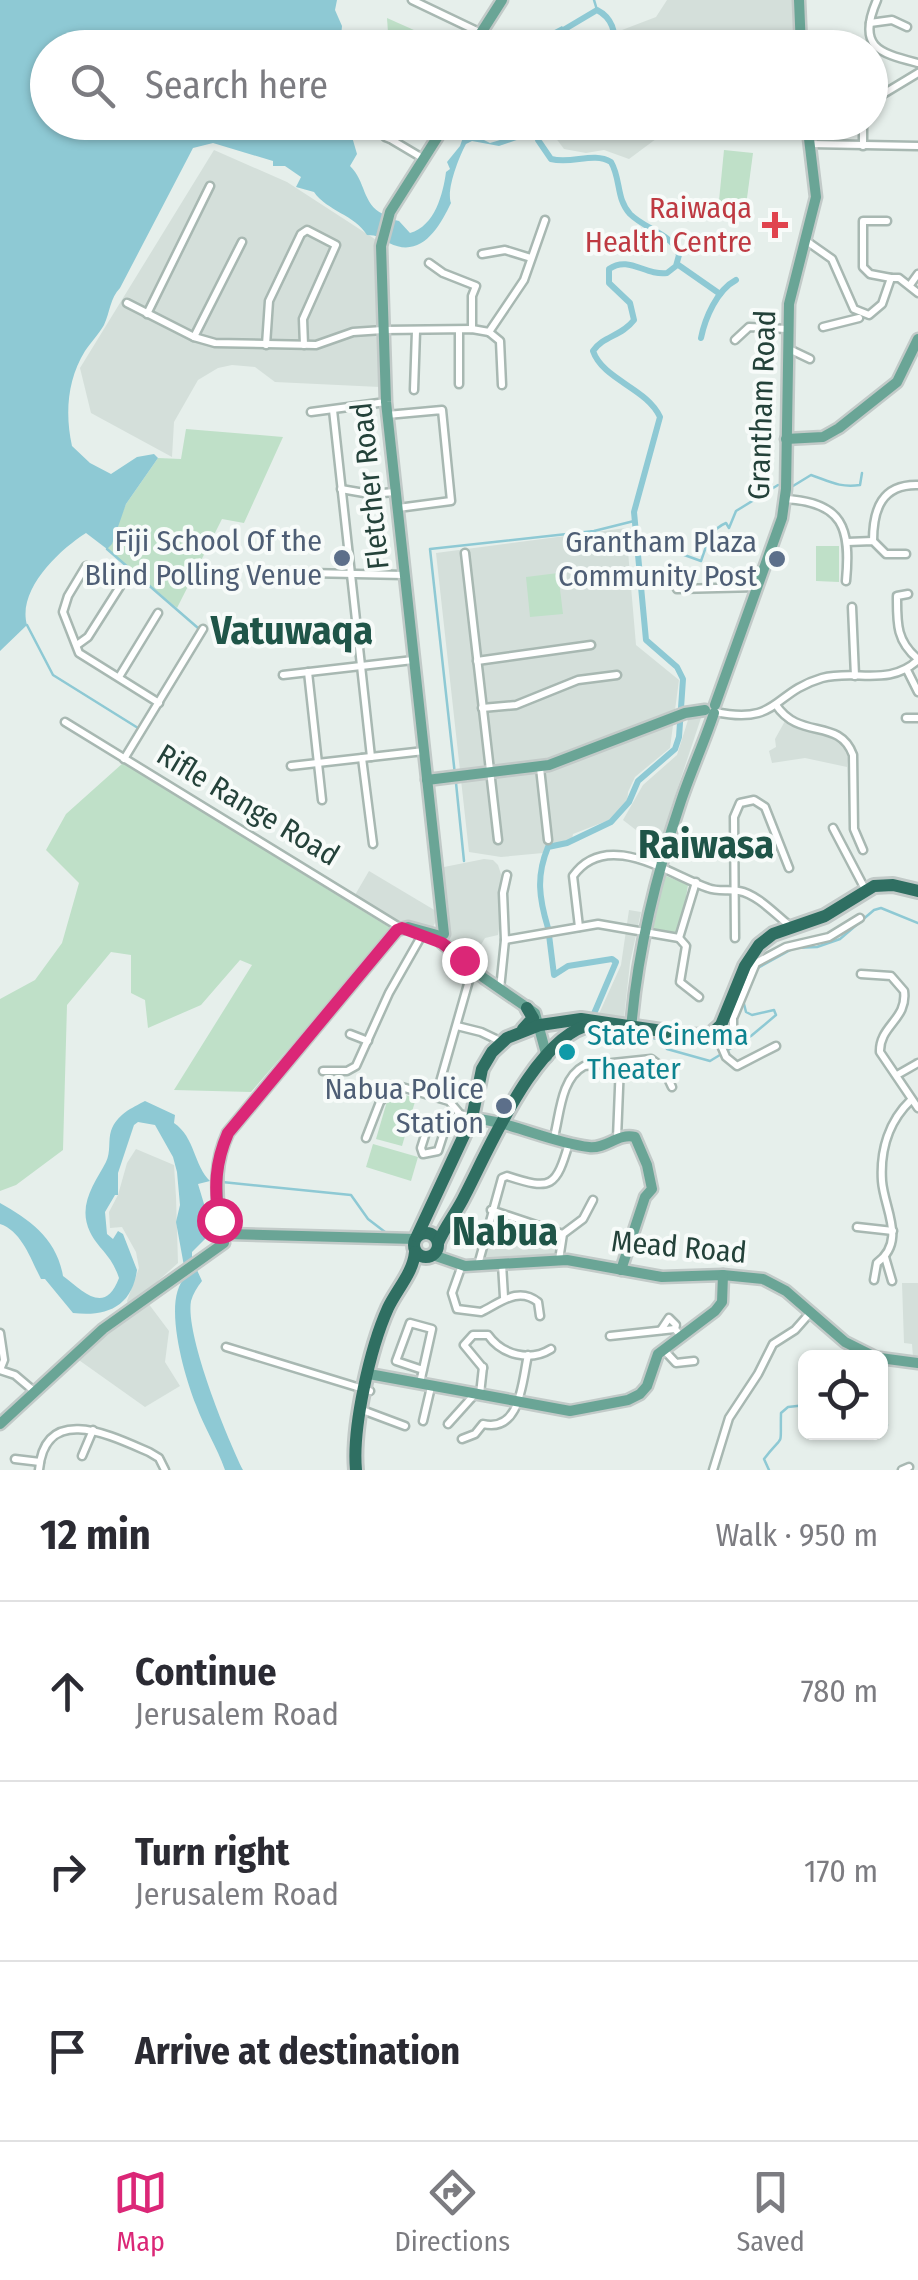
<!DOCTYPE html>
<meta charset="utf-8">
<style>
body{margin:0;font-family:"Fira Sans Condensed",sans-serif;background:#f2f2f3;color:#2b2b33}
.controls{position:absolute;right:30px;bottom:30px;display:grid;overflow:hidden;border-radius:15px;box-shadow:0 2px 8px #0004}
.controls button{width:90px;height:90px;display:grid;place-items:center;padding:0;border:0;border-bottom:2px solid #e1e1e2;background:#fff;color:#2b2b33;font:50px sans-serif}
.stop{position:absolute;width:30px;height:30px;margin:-22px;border:8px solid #db2777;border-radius:50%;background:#fff}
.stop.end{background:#db2777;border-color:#fff;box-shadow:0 2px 10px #0008}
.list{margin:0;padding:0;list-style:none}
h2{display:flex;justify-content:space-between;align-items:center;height:130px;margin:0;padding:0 40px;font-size:42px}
h2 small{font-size:32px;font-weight:400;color:#7c7c81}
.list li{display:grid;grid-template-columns:65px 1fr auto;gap:30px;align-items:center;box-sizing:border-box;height:180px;padding:0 40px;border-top:2px solid #e1e1e2}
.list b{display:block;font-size:38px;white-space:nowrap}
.list p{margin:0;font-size:32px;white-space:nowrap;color:#7c7c81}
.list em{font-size:32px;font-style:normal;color:#7c7c81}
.icon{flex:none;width:55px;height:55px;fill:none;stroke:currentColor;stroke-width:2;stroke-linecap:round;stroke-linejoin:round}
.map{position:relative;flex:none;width:918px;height:1470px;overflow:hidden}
.search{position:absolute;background:#fff;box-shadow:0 2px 8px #0004;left:30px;right:30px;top:30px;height:110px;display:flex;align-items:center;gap:25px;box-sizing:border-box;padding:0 35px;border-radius:55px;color:#7c7c81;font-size:38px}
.sheet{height:670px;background:#fff}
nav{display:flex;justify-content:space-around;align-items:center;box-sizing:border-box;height:140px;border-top:2px solid #e1e1e2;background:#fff;font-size:28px;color:#7c7c81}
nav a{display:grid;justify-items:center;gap:5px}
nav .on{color:#db2777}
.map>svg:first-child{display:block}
.built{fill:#d4dfda}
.green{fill:#bfe0c8}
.water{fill:#8ec9d4}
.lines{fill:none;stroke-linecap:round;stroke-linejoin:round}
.stream{stroke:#8ec9d4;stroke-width:2.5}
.river{stroke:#8ec9d4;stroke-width:6}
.minor-casing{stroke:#a8b8b2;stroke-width:11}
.major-casing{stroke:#c2cac8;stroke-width:15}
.highway-casing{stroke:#c2cac8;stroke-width:18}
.minor{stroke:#fff;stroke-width:6}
.major{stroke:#6aa596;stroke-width:10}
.highway{stroke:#2f6f62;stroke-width:12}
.route{stroke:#db2777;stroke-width:12}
.health-dot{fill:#e0444e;stroke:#f7fbf9;stroke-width:4}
.service-dot{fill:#5c6f8a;stroke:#f7fbf9;stroke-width:4}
.culture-dot{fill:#0f9aa8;stroke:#f7fbf9;stroke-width:4}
.labels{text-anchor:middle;stroke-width:8;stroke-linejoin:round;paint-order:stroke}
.health-label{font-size:30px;fill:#be3a42;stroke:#f7fbf9;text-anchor:end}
.street-label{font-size:30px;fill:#24423a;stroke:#f7fbf9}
.service-label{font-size:30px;fill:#4e5e75;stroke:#f7fbf9;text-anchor:end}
.culture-label{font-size:30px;fill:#0d838f;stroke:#f7fbf9;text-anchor:start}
.district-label{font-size:40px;font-weight:bold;fill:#1f5548;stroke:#f7fbf9}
</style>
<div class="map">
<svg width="918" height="1470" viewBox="0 0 918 1470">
<rect width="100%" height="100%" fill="#e6efeb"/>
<g class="built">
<polygon points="667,0 792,0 795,47 618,47 622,30 656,17"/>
<polygon points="552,123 800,122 800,134 720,127 664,133 629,159 604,150 586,153 564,149 552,133"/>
<polygon points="214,150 287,182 381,243 375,256 380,387 275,382 255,367 232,365 218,368 198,380 174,422 172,457 91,413 80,368"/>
<polygon points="626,528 636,645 679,680 670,748 635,777 628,792 627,804 617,817 573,834 572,839 555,844 543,853 501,857 469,852 436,553"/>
<polygon points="702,715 671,808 659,859 654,856 653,843 623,820 643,785 677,755 688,720"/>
<polygon points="785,721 794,727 835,736 848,748 847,767 805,758 772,763 769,751 776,747 775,739"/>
<polygon points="484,859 493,860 498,865 502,877 503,905 498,935 485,938 471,962 450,941 444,924 439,868"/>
<polygon points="369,871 436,911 437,919 433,927 404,927 355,895"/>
<polygon points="629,910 641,912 630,963 624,1018 598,1016 621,965"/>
<polygon points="136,1149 174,1165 176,1197 178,1263 142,1295 169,1331 165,1362 180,1386 145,1407 76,1358 132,1313 127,1301 139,1268 136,1252 122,1227 110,1228 109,1212 118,1195 127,1163"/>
<polygon points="495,1216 527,1223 558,1237 556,1254 484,1261"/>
<polygon points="902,1283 918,1283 918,1358 913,1357 912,1344 904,1343"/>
</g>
<g class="green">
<polygon points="387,18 452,47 389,47"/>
<polygon points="724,150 753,153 745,213 718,211"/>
<polygon points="186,429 283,437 244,523 222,519 177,608 107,549 126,504 158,458 181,459"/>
<polygon points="816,546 839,546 839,582 816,581"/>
<polygon points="558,573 563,614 530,617 526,577"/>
<polygon points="123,763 392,929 251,1092 174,1090 252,965 240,960 201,1005 148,1028 145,1000 131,993 131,955 111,952 67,1005 63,1150 16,1185 0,1191 0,999 35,980 62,943 79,883 46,850 66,814"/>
<polygon points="664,875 688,885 680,934 649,929"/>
<polygon points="390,1091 416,1098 402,1146 376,1139"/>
<polygon points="373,1144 418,1157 411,1181 366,1167"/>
</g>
<g class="water">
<path d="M0,0H337L335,10L342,26L340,47L48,48V122L348,123L357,154L350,166C366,181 362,204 383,214L382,217L399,221L410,233C435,226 443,194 446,172L450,169L447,162L460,146L468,123H476L474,135L490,143L530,131L531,135L499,146L472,141L466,144C459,157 446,190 451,203C439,228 421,259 389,243C380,238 378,235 367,235C355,215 327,211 314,192L296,187L301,177L285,166H273V161L213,143L193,148L120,288C110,298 110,312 104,325C99,334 91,342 85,351C67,380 65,414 72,446L90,463L111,474L137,457L154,454L158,458L126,504L112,544L107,549L86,533C59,550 17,590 27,625L0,651Z"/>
<path d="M562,26L566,31C542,41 520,31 496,38L491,47L483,48L488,32C513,28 521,32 545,35Z"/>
<path d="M145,1101L175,1115L174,1123C195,1137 194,1166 210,1181L198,1184L211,1227L209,1235L192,1252V1259L202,1281C197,1287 193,1294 191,1301C185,1335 227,1438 243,1470H225C217,1447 204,1427 196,1405C185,1378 161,1298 186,1277L176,1222L180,1205L177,1172L173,1157L155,1125L138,1122L134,1125L118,1173V1195H115L105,1212L107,1234L113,1239L118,1231L123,1234L137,1270C132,1307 106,1317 73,1313L45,1279H41C31,1260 22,1231 0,1224V1203C29,1219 57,1239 63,1276C83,1291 105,1316 119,1278C111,1254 99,1250 90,1232C77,1205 95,1183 106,1162C111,1152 108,1140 111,1131C117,1114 132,1108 145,1101Z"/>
</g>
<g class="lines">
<g class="stream">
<polyline points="594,0 597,10"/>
<path d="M793,486L811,475C829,481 839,488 860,485L862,473"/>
<path d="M637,531L676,552L701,561C707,545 709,530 726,523L729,528L736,511L778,485"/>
<polyline points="107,549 198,628"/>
<polyline points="27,625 53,675 138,728"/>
<polyline points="455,775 430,549 594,531 634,521"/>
<polyline points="456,783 464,861"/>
<polyline points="756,969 794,948 817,947 840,939 874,910 881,908 918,923"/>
<polyline points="592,1031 608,1037 649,1037 661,1040 667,1049 710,1061 751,1036 776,1015 774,1010 752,1015 746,1012 743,1000"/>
<polyline points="222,1182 351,1195 368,1219 385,1232"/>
<polyline points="880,1422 887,1425"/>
<path d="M769,1470L764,1459C785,1431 780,1451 781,1413L788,1407L806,1405"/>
</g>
<g class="river">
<path d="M560,32L597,10C611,17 618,33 612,48"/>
<path d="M537,122L538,140L551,159C572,165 593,151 611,162C621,179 616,199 630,214C646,230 672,233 679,255L676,266L667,273C645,276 629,255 609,269V283L630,303L634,320C622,336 603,336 593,351C603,380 647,388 660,417L634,512L646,640L677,667L683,679L679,737L675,749L638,781L629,802L611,822L567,843L548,847C536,876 539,898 548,928"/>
<polyline points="677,264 720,294"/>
<path d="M701,338C705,318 717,290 736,280"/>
<polyline points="549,935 554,975 568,966 612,959 616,962 593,1016"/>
</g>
<g class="minor-casing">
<g id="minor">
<polyline points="412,0 481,33"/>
<path d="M877,0C856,48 880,53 918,63"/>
<polyline points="870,23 892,20 907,27"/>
<polyline points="870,102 918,73"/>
<polyline points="382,122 385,137 390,139"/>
<polyline points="389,122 392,140 424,159"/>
<polyline points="810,144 918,146"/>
<polyline points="863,146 863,122"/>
<polyline points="887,221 863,221 863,267 870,274 891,278"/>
<polyline points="805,240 832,259 854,309 869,315 882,304 891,278 899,278 918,293"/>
<polyline points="482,254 505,250 531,258"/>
<polyline points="429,263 443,273 476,286 472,296 472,329"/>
<polyline points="910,285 918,274"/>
<polyline points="127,303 194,337 215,343 316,345 353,332 383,330 472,329 489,332"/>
<polyline points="147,314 210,186"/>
<polyline points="823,327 859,318"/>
<polyline points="489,332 524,280 545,220"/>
<polyline points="489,332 500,341 502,385"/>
<polyline points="194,337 242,242"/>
<polyline points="735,340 749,327 787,329"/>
<polyline points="266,345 269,301 301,234 307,230 336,245 303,319 304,345"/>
<polyline points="789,349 810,359"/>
<polyline points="459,384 459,330"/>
<polyline points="414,390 416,331"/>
<polyline points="333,410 371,757"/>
<polyline points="311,412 386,402"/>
<polyline points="387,415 442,410 451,501 398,508"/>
<polyline points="341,489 370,494 395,492"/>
<path d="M785,499C843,502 851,528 846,581"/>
<path d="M873,541C873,509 882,484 918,485"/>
<polyline points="847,542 873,541 886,554 906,554"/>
<polyline points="465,553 498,840"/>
<polyline points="86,566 68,596 63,612 79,653 159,703"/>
<polyline points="263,576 308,573 404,575"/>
<polyline points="677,589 758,587"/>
<path d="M908,594L897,596C897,623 896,641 918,659"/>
<polyline points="852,607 855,676"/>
<polyline points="77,645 88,637 121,585"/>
<polyline points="477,661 591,645"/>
<polyline points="907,670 918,692"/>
<polyline points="308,672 322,800"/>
<polyline points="283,675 413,660"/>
<polyline points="119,677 158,613"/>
<path d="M776,705C800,741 839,717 853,755L854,829L863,850"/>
<polyline points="482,708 516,705 578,680 617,675"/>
<path d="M715,712C780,725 771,693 822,678C856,669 889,687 918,660"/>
<polyline points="906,718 918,718"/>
<polyline points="65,722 404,930"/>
<polyline points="362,758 373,844"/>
<polyline points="124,759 203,629"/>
<polyline points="291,766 424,751"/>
<polyline points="540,768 548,840"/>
<polyline points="833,828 865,889"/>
<path d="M579,927L573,876C607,828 670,875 708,888C718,892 729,889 739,891C757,894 776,915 790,926"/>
<polyline points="679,938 686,946 680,982 699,997"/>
<polyline points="679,938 696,882"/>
<polyline points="735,938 734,817 740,803 754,800 765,807 789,868"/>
<polyline points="505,940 598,924 679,938"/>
<path d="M861,974L891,976L904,991C908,1019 879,1026 880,1052L918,1108"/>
<polyline points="500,989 505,940 503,893 507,875"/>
<polyline points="728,1017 734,1016 756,963 786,947 829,937 860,918"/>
<polyline points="733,1017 733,1030 720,1043 726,1057 737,1066 776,1046"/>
<polyline points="457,1026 481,1032 502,1042"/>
<polyline points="350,1034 368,1041"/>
<polyline points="323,1071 347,1071 356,1066 389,993 422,935"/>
<polyline points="897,1075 918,1063"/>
<polyline points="436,1096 472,970"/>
<polyline points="446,1126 428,1126 421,1148 423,1154 438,1151 446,1126 459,1114"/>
<path d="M554,1137C560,1114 561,1078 584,1066L651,1059L663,1068L672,1087"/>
<polyline points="366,1138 380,1102 395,1085 449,1101 460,1114 471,1117"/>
<polyline points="617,1138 620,1064"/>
<polyline points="491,1210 563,1234"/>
<polyline points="857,1227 893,1231"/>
<polyline points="885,1257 892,1281"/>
<polyline points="559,1260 563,1234 583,1219 593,1200"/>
<polyline points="502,1264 504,1297"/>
<path d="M462,1265L452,1293L457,1309L481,1312C500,1303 518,1286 538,1302L540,1316"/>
<path d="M478,1265L502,1178L507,1176C552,1191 556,1187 569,1143"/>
<path d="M874,1280L877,1263C907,1241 884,1209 882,1181C880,1150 889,1121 911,1100"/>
<polyline points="661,1330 669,1318 676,1325 675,1329"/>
<polyline points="0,1333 4,1360 0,1370"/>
<polyline points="610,1336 675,1329 681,1336"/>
<polyline points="226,1347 370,1391"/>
<polyline points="664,1350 676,1363 694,1361"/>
<path d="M483,1368L464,1345L473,1335H488C502,1355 530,1362 551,1349"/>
<polyline points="0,1370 15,1375 35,1392"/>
<polyline points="420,1383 432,1329 410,1323 396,1361 423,1370"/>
<polyline points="480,1394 483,1367"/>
<polyline points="365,1411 405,1426"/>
<polyline points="423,1421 431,1387"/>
<polyline points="448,1424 475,1394"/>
<path d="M462,1439L475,1434L483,1424C521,1433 522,1381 528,1355"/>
<polyline points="82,1456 93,1430"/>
<polyline points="15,1459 40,1462"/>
<path d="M39,1470C45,1402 112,1436 149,1452L159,1458L165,1470"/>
<polyline points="713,1470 729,1418 758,1374 773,1344 795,1330 810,1313"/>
<polyline points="902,1470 909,1467"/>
</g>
</g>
<g class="major-casing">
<g id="major">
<polyline points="799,0 801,48"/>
<polyline points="476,48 481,33 502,0"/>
<polyline points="786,439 823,437 839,428 897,382 918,339"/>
<polyline points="715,705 782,518 786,489 789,304 816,197 807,122"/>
<polyline points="427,780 549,765 685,713 705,710"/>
<polyline points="444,934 386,402 381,246 390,212 447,122"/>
<polyline points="442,943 484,978 535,1013 547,1057"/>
<path d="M631,1030C637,953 656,875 681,801C691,771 704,743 714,713"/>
<path d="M472,1118C512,1122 549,1142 589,1147C607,1149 617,1133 635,1137L647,1165L652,1189L645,1197L621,1270"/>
<polyline points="229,1234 415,1239"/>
<path d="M220,1237C219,1198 211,1170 228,1133L397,930L408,927L437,935"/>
<polyline points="433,1255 465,1266 567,1260 662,1277 723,1275 763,1279 786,1291 845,1342 877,1358"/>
<polyline points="880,1358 918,1363"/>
<polyline points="369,1374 570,1411 628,1400 640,1394 647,1386 658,1354 715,1311 722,1302 723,1275"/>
<polyline points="0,1424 103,1329 224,1243"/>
</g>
</g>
<g class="highway-casing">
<g id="highway">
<polyline points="523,1029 533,1018 527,1008"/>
<circle cx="426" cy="1245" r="12"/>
<polyline points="417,1236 472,1118 482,1069 492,1052 507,1038 540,1025 581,1019 696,1036 711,1034 721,1025 745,966 759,945 773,934 825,916 874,886 893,885 918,891"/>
<path d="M438,1243C445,1226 457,1212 465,1195C489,1149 538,1031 594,1024"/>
<path d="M356,1470C352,1428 370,1348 388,1308C397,1289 413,1273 415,1252"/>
</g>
</g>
<use href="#minor" class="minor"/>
<use href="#major" class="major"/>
<use href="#highway" class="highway"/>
</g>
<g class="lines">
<path class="route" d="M219,1220C214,1188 215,1163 228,1133L397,930L402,928L442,943L464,960"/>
</g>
<path class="health-dot" d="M770 210h10v10h10v10h-10v10h-10v-10h-10v-10h10z"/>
<g class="service-dot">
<circle cx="342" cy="558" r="10"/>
<circle cx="777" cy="559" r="10"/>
<circle cx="504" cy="1106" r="10"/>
</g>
<circle class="culture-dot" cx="567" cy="1052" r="10"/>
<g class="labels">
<g class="health-label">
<text x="752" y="218">Raiwaqa<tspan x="752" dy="34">Health Centre</tspan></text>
</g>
<g class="street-label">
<text transform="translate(762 405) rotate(-88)" y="10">Grantham Road</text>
<text transform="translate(370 486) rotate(-96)" y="10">Fletcher Road</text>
<text transform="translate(248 805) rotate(31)" y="10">Rifle Range Road</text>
<text transform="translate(679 1247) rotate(5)" y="10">Mead Road</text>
</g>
<g class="service-label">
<text x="322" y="551">Fiji School Of the<tspan x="322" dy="34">Blind Polling Venue</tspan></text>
<text x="757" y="552">Grantham Plaza<tspan x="757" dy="34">Community Post</tspan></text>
<text x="484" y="1099">Nabua Police<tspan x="484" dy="34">Station</tspan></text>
</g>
<g class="culture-label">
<text x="587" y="1045">State Cinema<tspan x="587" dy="34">Theater</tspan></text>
</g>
<g class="district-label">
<text x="292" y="644">Vatuwaqa</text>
<text x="706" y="858">Raiwasa</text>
<text x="505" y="1245">Nabua</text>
</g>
</g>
</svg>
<div class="controls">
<button><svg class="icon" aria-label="locate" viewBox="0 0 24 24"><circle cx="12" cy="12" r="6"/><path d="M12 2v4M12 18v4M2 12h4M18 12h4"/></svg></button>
</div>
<div class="stop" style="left:219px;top:1220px"></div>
<div class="stop end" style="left:464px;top:960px"></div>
<div class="search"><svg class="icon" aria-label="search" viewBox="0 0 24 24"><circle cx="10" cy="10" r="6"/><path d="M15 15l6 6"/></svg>Search here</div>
</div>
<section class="sheet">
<h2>12 min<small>Walk · 950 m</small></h2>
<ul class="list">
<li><svg class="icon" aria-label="ahead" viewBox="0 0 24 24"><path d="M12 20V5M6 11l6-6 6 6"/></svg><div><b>Continue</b><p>Jerusalem Road</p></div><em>780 m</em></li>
<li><svg class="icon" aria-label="right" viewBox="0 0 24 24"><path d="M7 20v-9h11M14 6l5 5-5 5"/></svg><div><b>Turn right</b><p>Jerusalem Road</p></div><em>170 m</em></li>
<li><svg class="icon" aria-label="arrive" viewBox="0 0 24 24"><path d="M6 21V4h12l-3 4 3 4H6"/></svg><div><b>Arrive at destination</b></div></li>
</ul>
</section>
<nav>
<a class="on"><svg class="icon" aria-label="map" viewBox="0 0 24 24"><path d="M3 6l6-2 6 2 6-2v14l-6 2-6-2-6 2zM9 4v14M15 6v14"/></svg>Map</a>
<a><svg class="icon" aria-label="directions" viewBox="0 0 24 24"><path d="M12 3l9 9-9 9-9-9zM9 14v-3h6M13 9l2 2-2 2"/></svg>Directions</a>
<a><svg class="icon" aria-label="saved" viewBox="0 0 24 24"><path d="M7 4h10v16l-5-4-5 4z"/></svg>Saved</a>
</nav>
